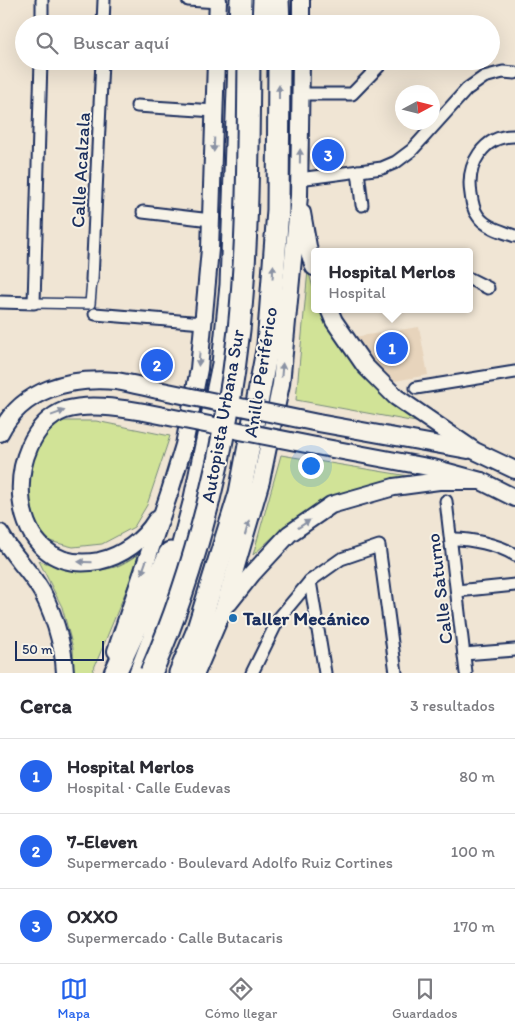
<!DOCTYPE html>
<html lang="es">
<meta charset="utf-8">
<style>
body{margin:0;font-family:Itim,sans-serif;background:#f2f2f3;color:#2b2b33}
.compass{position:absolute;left:395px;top:85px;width:45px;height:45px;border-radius:50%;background:#fff;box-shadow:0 5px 20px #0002;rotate:83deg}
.scale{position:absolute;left:15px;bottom:12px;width:89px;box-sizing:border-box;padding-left:5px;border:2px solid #1b2f5e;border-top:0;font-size:14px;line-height:18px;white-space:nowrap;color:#1b2f5e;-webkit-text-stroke:4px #f7f3e8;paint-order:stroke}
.you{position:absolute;left:310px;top:465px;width:18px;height:18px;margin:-12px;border:4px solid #fff;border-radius:50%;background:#1a73e8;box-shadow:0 0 0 8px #1a73e833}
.badge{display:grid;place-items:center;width:32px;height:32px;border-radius:50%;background:#2563eb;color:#fff;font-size:16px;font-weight:700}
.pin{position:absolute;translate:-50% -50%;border:2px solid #fff;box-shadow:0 1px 5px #0006}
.popup{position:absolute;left:311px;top:248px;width:162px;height:65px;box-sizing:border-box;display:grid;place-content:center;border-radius:5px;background:#fff;filter:drop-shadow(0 1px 4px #0005);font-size:16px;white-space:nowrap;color:#7c7c81}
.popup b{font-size:19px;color:#2b2b33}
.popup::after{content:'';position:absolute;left:50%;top:100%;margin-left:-10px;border:10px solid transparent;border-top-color:#fff}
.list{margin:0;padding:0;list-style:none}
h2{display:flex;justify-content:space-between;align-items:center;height:65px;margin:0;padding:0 20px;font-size:21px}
h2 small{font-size:16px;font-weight:400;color:#7c7c81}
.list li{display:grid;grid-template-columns:32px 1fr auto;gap:15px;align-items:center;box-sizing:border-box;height:75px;padding:0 20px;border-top:1px solid #e1e1e2}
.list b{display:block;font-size:19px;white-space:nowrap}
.list p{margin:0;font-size:16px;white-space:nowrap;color:#7c7c81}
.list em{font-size:16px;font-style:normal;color:#7c7c81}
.icon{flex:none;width:28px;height:28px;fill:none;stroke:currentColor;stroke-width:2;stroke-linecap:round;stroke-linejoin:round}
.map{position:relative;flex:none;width:515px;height:673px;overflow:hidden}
.search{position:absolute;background:#fff;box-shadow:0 5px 20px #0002;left:15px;right:15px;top:15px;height:55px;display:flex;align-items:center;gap:12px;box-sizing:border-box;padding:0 18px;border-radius:28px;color:#7c7c81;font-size:19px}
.sheet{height:290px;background:#fff}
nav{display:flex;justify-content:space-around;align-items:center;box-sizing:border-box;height:70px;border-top:1px solid #e1e1e2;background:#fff;font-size:14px;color:#7c7c81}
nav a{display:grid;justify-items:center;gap:2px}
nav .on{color:#2563eb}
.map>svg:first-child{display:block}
.built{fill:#e7d4bc}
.green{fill:#d1e397;stroke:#76897a}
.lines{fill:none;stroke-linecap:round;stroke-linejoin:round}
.pedestrian-casing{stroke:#1b2f5e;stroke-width:12}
.minor-casing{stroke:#1b2f5e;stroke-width:15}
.secondary-casing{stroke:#1b2f5e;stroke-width:20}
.motorway-casing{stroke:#1b2f5e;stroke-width:25}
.pedestrian{stroke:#f7f3e8;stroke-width:9}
.minor{stroke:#f7f3e8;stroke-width:11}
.secondary{stroke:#f7f3e8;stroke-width:16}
.motorway{stroke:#f7f3e8;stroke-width:21}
.secondary-bridge-casing{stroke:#1b2f5e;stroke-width:20;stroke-linecap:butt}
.motorway-bridge-casing{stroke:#1b2f5e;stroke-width:25;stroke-linecap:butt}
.secondary-bridge{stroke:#f7f3e8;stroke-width:16}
.motorway-bridge{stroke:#f7f3e8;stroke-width:21}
.oneway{fill:#8991a3}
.poi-dot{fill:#1f6fb2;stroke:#f7f3e8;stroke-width:2}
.labels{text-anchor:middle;stroke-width:4;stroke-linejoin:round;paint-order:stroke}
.street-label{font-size:19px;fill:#1b2f5e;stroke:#f7f3e8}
.poi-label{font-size:19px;font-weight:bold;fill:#1b2f5e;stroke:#f7f3e8;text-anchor:start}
</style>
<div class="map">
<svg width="515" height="673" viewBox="0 0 515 673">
<rect width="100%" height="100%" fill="#f0e5d4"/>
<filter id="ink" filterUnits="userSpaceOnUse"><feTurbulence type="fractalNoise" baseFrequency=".02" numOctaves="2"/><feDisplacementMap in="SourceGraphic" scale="10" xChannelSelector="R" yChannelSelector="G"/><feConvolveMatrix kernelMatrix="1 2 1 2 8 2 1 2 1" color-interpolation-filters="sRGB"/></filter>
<g filter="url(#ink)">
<polygon class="built" points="419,327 428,375 389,382 369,358 354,337"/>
<g class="green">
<polygon points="308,270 314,291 314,309 320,309 335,338 392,404 427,424 296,400"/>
<polygon points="62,421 96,421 170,436 147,505 134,527 102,544 73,547 49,541 26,514 30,449"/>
<polygon points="281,455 427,479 363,488 326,498 285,526 253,555"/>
<path d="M142,552L92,673H74L73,648L62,607L39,561C63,568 89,575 115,567C124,564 134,557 142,552Z"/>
</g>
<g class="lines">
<g class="pedestrian-casing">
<polyline id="pedestrian" points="34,303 90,304 92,280"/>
</g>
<g class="minor-casing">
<g id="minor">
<polyline points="188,0 218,2"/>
<polyline points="42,24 42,0"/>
<polyline points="103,24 104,0"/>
<polyline points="300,94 352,94 384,61"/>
<polyline points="137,106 215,111"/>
<path d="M515,136C483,135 466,165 471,194C472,202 473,210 478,216C485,227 503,232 515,236"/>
<polyline points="358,171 362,205"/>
<polyline points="299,179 382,168 396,162 412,150 467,89 484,77 503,72 515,73"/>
<polyline points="143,212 211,220"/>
<polyline points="470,279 488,288"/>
<polyline points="92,280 102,61"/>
<polyline points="0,302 34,303 41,61"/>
<polyline points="95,314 203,323"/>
<polyline points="416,388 515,372"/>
<polyline points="446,501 466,673"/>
<path d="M451,539C468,538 500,545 515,555"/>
<polyline points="310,581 325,673"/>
<polyline points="457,591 515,585"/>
<polyline points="464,654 515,650"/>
<polyline points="252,673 279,618 310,581 341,559 379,546 396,673"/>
</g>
</g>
<g class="secondary-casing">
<g id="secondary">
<polyline points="217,24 218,0"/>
<polyline points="301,24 301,0"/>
<polyline points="302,213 309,252 314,267"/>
<polyline points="329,309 334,321 365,366 396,397 475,451 515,470"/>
<path d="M144,412C119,408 90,403 65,410C0,435 3,579 99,561C122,556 144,540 156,520"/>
<polyline points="318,423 468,450"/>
<path d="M0,433C22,389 70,377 116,381C130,383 144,387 158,390"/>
<polyline points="316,446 433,468 481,481 515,498"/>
<path d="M0,533C10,552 25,566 37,584C52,606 64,646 65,673"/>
<polyline points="229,603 252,574 289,534 331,505 394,487 439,481 481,481"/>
<polyline points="116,651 170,491 184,445 199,369 210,249 216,61"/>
<polyline points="196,673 223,610 235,570 261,481 281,384 299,196 301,61"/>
</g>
</g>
<g class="motorway-casing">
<g id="motorway">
<polyline points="278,0 279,24"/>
<polyline points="240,24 241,0"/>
<polyline points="263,24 264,0"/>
<polyline points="115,673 170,553"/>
<polyline points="140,673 167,604 194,503 223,364 231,285 239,61"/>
<polyline points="180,673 197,632 240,493 268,345 278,210 279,61"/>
</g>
</g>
<use href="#pedestrian" class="pedestrian"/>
<use href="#minor" class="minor"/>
<use href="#secondary" class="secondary"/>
<use href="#motorway" class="motorway"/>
<g class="secondary-bridge-casing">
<g id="secondary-bridge">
<polyline points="158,390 318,423"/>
<polyline points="144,412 316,446"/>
</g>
</g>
<g class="motorway-bridge-casing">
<path id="motorway-bridge" d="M151,673C197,568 227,443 239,330C248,241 248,151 249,61"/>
</g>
<use href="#secondary-bridge" class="secondary-bridge"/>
<use href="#motorway-bridge" class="motorway-bridge"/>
</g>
<defs><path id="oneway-solid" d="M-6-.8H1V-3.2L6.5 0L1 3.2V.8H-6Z" transform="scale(1.25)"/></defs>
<g class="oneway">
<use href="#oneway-solid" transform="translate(279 92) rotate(-90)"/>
<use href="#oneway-solid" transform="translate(214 145) rotate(92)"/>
<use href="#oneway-solid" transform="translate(300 156) rotate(-89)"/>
<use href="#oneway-solid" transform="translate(273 272) rotate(-86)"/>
<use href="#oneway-solid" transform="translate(199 359) rotate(95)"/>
<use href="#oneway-solid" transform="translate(282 370) rotate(-85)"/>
<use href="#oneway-solid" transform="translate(58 413) rotate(-20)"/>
<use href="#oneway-solid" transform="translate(304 524) rotate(-34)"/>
<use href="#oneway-solid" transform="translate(247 528) rotate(-74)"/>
<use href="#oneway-solid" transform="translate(85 562) rotate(-179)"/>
<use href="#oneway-solid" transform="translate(144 567) rotate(109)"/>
</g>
</g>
<circle class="poi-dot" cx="233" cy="618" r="5"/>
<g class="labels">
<g class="street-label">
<text transform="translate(80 170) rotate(-87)" y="7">Calle Acalzala</text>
<text transform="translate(260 372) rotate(-81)" y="7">Anillo Periférico</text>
<text transform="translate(222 416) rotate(-80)" y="7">Autopista Urbana Sur</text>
<text transform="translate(439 589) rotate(-97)" y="7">Calle Saturno</text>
</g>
<g class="poi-label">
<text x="243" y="625">Taller Mecánico</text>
</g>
</g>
</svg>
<svg class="compass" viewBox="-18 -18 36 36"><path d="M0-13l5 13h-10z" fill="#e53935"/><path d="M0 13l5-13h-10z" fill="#7c7c81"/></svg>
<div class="scale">50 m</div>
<div class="you"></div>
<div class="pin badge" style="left:392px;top:348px">1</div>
<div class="popup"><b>Hospital Merlos</b>Hospital</div>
<div class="pin badge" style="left:157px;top:365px">2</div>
<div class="pin badge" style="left:328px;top:155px">3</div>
<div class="search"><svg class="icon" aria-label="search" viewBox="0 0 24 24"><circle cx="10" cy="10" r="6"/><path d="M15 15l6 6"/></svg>Buscar aquí</div>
</div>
<section class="sheet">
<h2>Cerca<small>3 resultados</small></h2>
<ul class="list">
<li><span class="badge">1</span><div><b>Hospital Merlos</b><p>Hospital · Calle Eudevas</p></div><em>80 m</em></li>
<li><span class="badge">2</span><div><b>7-Eleven</b><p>Supermercado · Boulevard Adolfo Ruiz Cortines</p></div><em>100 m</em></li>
<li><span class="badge">3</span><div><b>OXXO</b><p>Supermercado · Calle Butacaris</p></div><em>170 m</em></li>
</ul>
</section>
<nav>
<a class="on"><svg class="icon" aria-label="map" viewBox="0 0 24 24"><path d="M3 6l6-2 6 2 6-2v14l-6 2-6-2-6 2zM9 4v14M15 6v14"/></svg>Mapa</a>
<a><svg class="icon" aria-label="directions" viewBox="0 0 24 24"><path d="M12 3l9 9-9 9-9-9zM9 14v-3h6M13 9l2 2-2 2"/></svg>Cómo llegar</a>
<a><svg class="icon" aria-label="saved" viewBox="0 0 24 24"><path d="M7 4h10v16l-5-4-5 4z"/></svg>Guardados</a>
</nav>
